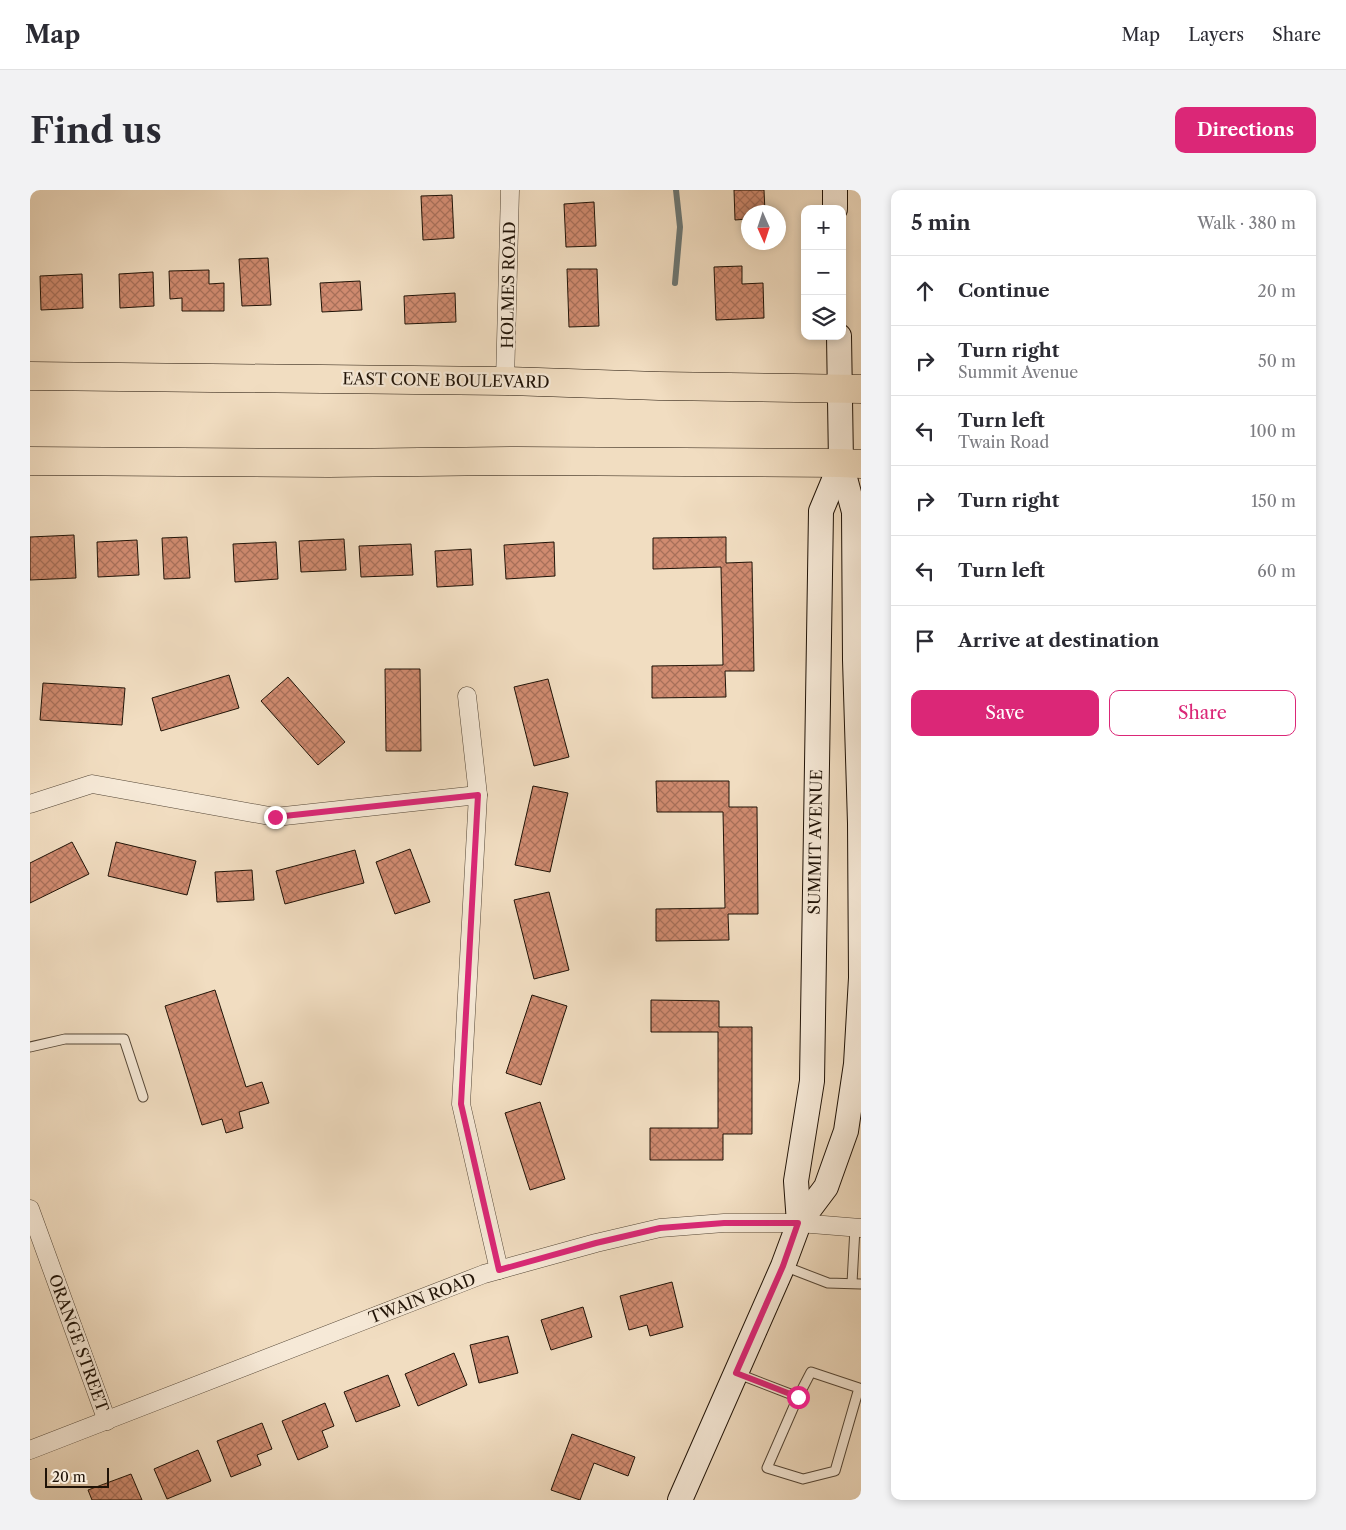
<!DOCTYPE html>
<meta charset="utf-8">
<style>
body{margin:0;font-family:"Libre Caslon Text",serif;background:#f2f2f3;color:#2b2b33}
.controls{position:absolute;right:15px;top:15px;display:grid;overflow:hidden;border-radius:10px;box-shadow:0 2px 8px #0003}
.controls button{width:45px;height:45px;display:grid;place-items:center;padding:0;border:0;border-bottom:1px solid #e1e1e2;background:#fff;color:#2b2b33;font:25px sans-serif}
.compass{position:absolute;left:711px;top:15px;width:45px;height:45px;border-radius:50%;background:#fff;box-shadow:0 2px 8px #0003;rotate:177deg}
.scale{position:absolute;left:15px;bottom:12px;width:64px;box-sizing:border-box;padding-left:5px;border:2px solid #201307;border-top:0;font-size:14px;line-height:18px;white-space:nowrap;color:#201307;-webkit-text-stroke:4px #f6e9d7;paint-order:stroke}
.stop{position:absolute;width:15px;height:15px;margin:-11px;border:4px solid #db2777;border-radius:50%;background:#fff}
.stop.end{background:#db2777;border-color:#fff;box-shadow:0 1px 5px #0008}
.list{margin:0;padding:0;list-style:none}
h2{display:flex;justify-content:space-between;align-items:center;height:65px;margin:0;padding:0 20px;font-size:21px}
h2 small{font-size:16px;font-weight:400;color:#7c7c81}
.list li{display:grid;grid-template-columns:32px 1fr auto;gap:15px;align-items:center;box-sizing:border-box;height:70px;padding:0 20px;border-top:1px solid #e1e1e2}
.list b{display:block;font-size:19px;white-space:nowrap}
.list p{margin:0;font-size:16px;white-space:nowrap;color:#7c7c81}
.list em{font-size:16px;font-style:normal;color:#7c7c81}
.actions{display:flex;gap:10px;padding:15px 20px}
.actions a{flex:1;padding:11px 0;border:1px solid #db2777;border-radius:10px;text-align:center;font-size:18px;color:#db2777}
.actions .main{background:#db2777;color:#fff}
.icon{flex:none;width:28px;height:28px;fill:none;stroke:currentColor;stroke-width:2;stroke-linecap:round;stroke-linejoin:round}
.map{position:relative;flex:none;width:831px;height:1310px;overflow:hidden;border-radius:10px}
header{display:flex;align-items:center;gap:30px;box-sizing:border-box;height:70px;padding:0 25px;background:#fff;border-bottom:1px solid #e1e1e2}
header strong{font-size:24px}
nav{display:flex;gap:28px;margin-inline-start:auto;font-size:18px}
.intro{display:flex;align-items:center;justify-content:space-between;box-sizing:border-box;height:120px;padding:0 30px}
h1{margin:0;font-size:35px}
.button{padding:12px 22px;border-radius:10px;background:#db2777;color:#fff;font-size:18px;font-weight:700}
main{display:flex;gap:30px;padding:0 30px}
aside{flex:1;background:#fff;border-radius:10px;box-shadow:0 2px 8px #0003}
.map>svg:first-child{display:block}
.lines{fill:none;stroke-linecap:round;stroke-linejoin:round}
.stream{stroke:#6c7774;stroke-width:6}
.building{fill:url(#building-cross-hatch);stroke:#201307}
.lane-casing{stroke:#544636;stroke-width:11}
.street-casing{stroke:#544636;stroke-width:19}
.secondary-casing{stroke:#201307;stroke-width:26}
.primary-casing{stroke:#201307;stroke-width:29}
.lane{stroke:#f6e9d7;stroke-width:9}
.street{stroke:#f6e9d7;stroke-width:18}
.secondary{stroke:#f6e9d7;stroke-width:24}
.primary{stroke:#f1ddc1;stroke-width:28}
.route{stroke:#db2777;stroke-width:6}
.labels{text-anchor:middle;stroke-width:4.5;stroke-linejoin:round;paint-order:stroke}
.street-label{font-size:16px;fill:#201307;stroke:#f6e9d7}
</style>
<header>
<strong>Map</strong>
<nav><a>Map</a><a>Layers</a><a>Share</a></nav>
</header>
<div class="intro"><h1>Find us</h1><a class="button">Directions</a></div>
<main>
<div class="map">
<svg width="831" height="1310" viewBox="0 0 831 1310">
<defs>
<pattern id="building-cross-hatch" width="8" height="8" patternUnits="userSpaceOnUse" patternTransform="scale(1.25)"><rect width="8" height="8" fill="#d08b70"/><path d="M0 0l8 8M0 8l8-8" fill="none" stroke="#a8705a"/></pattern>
</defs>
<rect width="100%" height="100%" fill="#f1ddc1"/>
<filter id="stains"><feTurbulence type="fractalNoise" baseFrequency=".004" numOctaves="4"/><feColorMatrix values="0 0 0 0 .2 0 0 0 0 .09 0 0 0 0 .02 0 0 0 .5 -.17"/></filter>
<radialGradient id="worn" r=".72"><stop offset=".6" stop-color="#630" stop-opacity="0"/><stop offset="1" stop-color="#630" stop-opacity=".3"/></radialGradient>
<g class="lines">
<polyline class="stream" points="645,93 650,37 646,0"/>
</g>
<g class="building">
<polygon points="704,0 734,0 735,22 718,22 718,29 705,30"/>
<polygon points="422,5 424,48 393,50 391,6"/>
<polygon points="564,12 566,56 536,57 534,14"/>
<polygon points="238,68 241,115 212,116 209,69"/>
<polygon points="712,76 712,94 733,93 734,128 686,130 684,77"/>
<polygon points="537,79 567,79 569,136 539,137"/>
<polygon points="179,80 179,94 194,93 194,121 152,121 152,108 140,109 139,81"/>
<polygon points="123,82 124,116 90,118 89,84"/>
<polygon points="52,84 53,118 11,120 10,86"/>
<polygon points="330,91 332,120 292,122 290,93"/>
<polygon points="425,103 426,132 375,134 374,106"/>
<polygon points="44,345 46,388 0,390 0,347"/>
<polygon points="157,347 160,388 134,389 132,348"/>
<polygon points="696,347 696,373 722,372 724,481 695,481 696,507 622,508 622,476 693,475 691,377 623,379 623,348"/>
<polygon points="314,349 316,380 271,382 269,351"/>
<polygon points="107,350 109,385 68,387 67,352"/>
<polygon points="246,352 248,389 205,392 203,354"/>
<polygon points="524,352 525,386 476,389 474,355"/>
<polygon points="381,354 383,385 331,387 329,356"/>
<polygon points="441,359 443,395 407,397 405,361"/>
<polygon points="355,479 390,479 391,561 356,561"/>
<polygon points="199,485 209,518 131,541 122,508"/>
<polygon points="258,487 315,552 288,575 231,511"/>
<polygon points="518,489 539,567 504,576 484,497"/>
<polygon points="13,493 95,498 92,535 10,530"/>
<polygon points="626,591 699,591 699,617 727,617 728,724 698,724 699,750 626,751 626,719 695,718 693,622 627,622"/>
<polygon points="503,596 538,603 520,682 485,675"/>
<polygon points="42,652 59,684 0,713 0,673"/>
<polygon points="86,652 166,671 157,705 78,686"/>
<polygon points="380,659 400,712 365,724 346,672"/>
<polygon points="325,660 334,693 255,714 246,681"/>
<polygon points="222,680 224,710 187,712 185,682"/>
<polygon points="519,702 539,780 504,789 484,710"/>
<polygon points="185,800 216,897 232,892 239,913 209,922 213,938 196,943 192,929 172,935 135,816"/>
<polygon points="502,805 537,816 511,895 476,883"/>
<polygon points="621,810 689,811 689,837 722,837 722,944 693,944 693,970 620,970 620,938 688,938 688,842 621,842"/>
<polygon points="510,912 535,989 500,1000 475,923"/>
<polygon points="642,1092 653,1137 620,1146 617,1135 599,1140 590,1106"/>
<polygon points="553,1117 562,1147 521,1160 511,1130"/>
<polygon points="478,1146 488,1183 449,1193 440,1155"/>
<polygon points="424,1163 437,1195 388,1216 375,1184"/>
<polygon points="358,1185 370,1216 326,1232 314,1202"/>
<polygon points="295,1213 304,1236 292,1241 298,1257 268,1270 252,1231"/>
<polygon points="232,1233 242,1259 227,1265 231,1275 201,1287 187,1251"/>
<polygon points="542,1244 605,1267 598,1286 564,1273 550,1310 521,1300"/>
<polygon points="168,1260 181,1291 137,1309 124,1279"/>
<polygon points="101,1284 112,1310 62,1310 58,1300"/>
</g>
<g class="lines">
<g class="lane-casing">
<g id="lane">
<polyline points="0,857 35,849 94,849 113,907"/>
<polyline points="754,1076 798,1093 831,1094"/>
<polyline points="822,1093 825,1038"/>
<polyline points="706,1183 768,1207 781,1182 829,1198 805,1281 773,1289 737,1278 768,1207"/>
</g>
</g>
<g class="street-casing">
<g id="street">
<polyline points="475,191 480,0"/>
<polyline points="437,506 448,605"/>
<polyline points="0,614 62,594 245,627 448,605 431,914 469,1080"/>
<polyline points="0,1019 77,1231"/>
<polyline points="0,1260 454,1084 566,1053 630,1038 694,1033 769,1033 831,1038"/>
</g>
</g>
<g class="secondary-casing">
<g id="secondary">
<polyline points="805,0 805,19"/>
<polyline points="769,1033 766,991 782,891 791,321 811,273"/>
<polyline points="650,1310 753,1076 769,1033 796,997 816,941 826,874 831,788 830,633 825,470 824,322 811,273 809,146"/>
</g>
</g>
<g class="primary-casing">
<g id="primary">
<polyline points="0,186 475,191 629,196 831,199"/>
<polyline points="0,271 299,273 488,271 811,273 831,274"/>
</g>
</g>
<use href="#lane" class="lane"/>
<use href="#street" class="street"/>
<use href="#secondary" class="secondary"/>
<use href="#primary" class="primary"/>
</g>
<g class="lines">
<polyline class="route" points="245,627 448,605 431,914 469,1080 566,1053 630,1038 694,1033 768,1033 753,1076 706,1183 768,1207"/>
</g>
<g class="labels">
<g class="street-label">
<text transform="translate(478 95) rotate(-89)" y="6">HOLMES ROAD</text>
<text transform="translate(416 190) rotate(1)" y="6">EAST CONE BOULEVARD</text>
<text transform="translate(785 652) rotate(-89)" y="6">SUMMIT AVENUE</text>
<text transform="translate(392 1108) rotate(-21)" y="6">TWAIN ROAD</text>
<text transform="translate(49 1153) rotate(70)" y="6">ORANGE STREET</text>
</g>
</g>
<rect width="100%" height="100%" filter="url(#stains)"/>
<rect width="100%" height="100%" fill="url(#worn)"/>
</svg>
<div class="controls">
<button>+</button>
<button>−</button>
<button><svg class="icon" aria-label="layers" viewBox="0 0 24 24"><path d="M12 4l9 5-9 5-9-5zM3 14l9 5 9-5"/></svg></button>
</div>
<svg class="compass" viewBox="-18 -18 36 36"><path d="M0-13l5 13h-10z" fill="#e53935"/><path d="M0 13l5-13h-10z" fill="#7c7c81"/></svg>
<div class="scale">20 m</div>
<div class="stop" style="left:768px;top:1207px"></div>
<div class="stop end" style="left:245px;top:627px"></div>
</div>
<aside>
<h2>5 min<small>Walk · 380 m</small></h2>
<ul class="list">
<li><svg class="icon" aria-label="ahead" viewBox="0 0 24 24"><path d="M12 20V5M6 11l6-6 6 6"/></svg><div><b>Continue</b></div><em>20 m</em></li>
<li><svg class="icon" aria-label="right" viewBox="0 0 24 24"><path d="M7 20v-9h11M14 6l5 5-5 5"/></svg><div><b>Turn right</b><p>Summit Avenue</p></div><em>50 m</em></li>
<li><svg class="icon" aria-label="left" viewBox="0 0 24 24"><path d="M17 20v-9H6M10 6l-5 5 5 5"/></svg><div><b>Turn left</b><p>Twain Road</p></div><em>100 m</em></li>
<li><svg class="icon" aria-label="right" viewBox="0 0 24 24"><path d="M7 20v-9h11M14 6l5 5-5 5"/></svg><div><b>Turn right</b></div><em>150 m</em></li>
<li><svg class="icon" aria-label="left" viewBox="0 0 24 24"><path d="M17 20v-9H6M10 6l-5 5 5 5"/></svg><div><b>Turn left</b></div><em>60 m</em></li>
<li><svg class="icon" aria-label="arrive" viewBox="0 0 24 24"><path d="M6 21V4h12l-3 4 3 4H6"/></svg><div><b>Arrive at destination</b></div></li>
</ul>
<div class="actions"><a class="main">Save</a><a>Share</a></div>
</aside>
</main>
